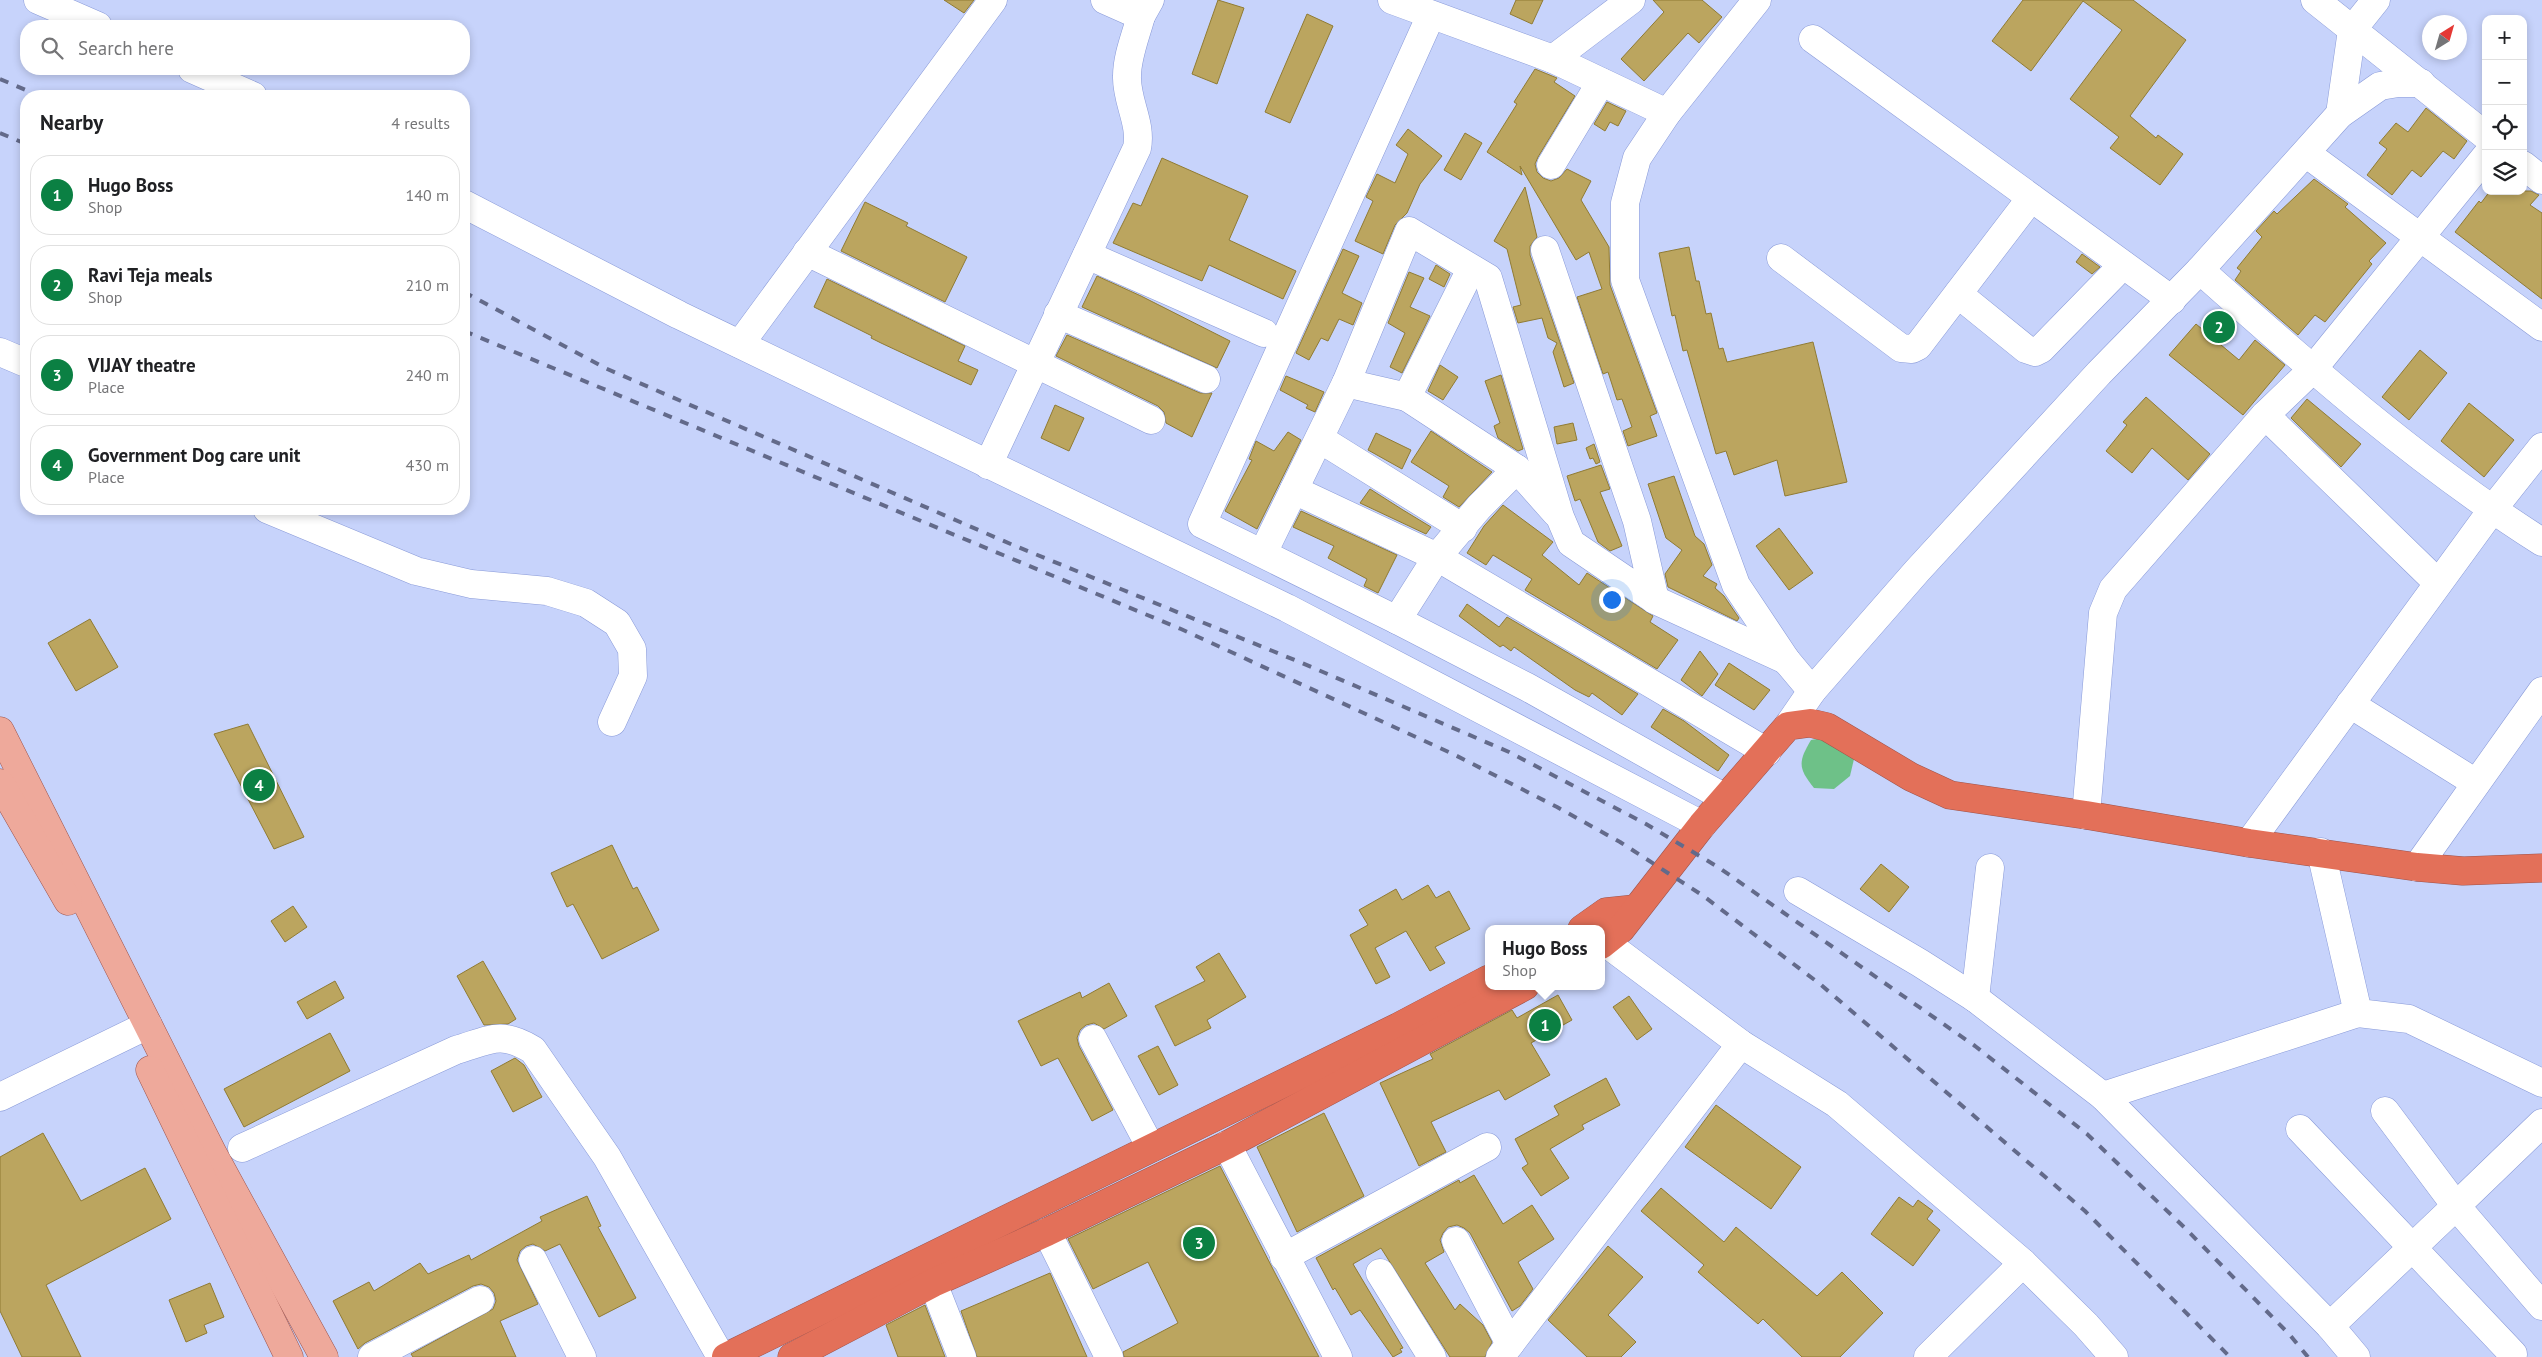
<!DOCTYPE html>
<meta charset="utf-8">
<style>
body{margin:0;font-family:"PT Sans",sans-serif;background:#f6f6f6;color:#202124}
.controls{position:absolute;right:15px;top:15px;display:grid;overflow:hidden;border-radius:10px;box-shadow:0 2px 8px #0003}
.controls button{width:45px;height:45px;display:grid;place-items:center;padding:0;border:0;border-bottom:1px solid #e0e0e0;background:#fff;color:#202124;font:25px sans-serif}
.compass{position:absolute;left:2422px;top:15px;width:45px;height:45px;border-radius:50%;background:#fff;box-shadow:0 2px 8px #0003;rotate:37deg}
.you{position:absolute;left:1611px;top:599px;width:18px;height:18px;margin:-12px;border:4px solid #fff;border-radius:50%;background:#1a73e8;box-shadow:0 0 0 8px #1a73e833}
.badge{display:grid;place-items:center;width:32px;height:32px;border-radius:50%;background:#0b8043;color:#fff;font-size:16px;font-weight:700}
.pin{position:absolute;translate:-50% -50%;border:2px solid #fff;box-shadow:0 1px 5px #0006}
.popup{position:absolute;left:1485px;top:925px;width:120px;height:65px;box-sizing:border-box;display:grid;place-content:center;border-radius:10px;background:#fff;filter:drop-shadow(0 1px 4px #0005);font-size:16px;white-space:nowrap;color:#757577}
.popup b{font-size:19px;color:#202124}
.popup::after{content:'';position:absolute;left:50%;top:100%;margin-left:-10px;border:10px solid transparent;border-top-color:#fff}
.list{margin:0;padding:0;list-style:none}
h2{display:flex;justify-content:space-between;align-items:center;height:65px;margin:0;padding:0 20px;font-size:21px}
h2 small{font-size:16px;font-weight:400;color:#757577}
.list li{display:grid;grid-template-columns:32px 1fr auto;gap:15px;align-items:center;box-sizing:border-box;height:80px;margin:0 10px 10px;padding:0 10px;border:1px solid #e0e0e0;border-radius:20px}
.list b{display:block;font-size:19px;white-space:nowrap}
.list p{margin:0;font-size:16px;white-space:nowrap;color:#757577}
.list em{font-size:16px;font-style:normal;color:#757577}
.icon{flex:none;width:28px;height:28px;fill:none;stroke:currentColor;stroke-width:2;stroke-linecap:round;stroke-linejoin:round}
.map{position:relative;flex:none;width:2542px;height:1357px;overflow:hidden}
.search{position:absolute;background:#fff;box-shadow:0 2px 8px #0003;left:20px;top:20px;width:450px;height:55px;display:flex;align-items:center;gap:12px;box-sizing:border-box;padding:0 18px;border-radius:20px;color:#757577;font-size:19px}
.panel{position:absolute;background:#fff;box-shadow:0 2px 8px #0003;left:20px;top:90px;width:450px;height:425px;border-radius:20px}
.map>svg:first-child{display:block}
.green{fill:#6ec188}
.building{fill:#bba55f;stroke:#907b33}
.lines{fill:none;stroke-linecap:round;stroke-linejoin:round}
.minor-casing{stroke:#899ad8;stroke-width:29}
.major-casing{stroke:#9d544d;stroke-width:29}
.highway-casing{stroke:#9d544d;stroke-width:29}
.minor{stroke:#fff;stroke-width:28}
.major{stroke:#eea99b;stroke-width:28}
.highway{stroke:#e37059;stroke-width:28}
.rail{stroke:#636a8a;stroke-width:4;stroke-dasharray:9 9;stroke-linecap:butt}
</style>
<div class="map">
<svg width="2542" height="1357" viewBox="0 0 2542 1357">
<rect width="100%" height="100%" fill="#c7d3fb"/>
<path class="green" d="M1828,737L1854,759L1850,776L1834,789L1814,788C1798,768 1798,762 1811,740Z"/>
<g class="building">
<polygon points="944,0 974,0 964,13"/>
<polygon points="1218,0 1244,8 1217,84 1192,74"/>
<polygon points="1516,0 1543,0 1532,24 1510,14"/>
<polygon points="1653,0 1702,0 1722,17 1699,43 1688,33 1644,81 1621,59 1664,12"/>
<polygon points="2023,0 2133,0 2186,40 2130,116 2156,138 2158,135 2183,154 2160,185 2110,148 2119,137 2070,99 2122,30 2083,1 2031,71 1992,41"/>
<polygon points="1307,14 1333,26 1290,123 1265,112"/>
<polygon points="1535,69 1557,78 1554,82 1575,96 1538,157 1535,164 1537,172 1543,178 1551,181 1559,178 1567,169 1591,181 1581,200 1609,247 1610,285 1657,413 1650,416 1657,436 1628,446 1623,431 1632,427 1622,399 1617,400 1608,372 1603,374 1577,297 1602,289 1589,252 1576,260 1520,166 1522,175 1487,152 1517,104 1514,102"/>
<polygon points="1607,102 1626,111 1618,126 1610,122 1605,131 1594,124"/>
<polygon points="2426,108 2467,141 2454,159 2443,151 2421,177 2412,170 2392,195 2367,175 2387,149 2379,143 2396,123 2408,132"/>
<polygon points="1408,129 1442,156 1420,184 1407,213 1395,225 1383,254 1355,241 1373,201 1366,197 1377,174 1395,183 1408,154 1396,145"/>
<polygon points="1465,133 1482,143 1461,180 1444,170"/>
<polygon points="1162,158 1248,196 1229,240 1296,271 1283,299 1209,265 1202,281 1113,243 1133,203 1141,206"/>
<polygon points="2314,179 2348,204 2345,207 2386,243 2369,261 2372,264 2325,322 2315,315 2298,335 2235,280 2241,271 2237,268 2262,237 2256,231 2274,211 2277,214"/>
<polygon points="1525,187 1537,237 1530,246 1530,255 1574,383 1564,387 1553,352 1557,343 1548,338 1542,318 1518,323 1513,307 1521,305 1507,249 1494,241"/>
<polygon points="2490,191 2531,191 2539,195 2530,205 2542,213 2542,299 2455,232 2479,201 2481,203"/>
<polygon points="865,202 908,223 906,226 967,257 945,302 841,251"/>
<polygon points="1689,247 1696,281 1699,281 1706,314 1711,313 1719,349 1723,348 1727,362 1813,342 1847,482 1785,496 1777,460 1734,475 1726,451 1716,454 1687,350 1683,351 1675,315 1672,316 1659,253"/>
<polygon points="1343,249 1359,256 1342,293 1362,303 1353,325 1339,319 1328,341 1321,338 1309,360 1296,353"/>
<polygon points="2082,254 2100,267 2092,274 2076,262"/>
<polygon points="1436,265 1450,274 1444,287 1429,279"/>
<polygon points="1409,272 1424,278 1410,307 1430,316 1402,373 1390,367 1405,333 1388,323"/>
<polygon points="1097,276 1141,296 1230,341 1217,368 1082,307"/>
<polygon points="827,279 965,346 958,361 978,370 971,385 881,343 871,338 872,336 814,307"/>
<polygon points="2196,324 2239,360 2255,340 2285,365 2243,415 2169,355"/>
<polygon points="1067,335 1200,393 1212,393 1192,437 1166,423 1164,412 1158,406 1056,356"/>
<polygon points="2420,350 2447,373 2409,420 2382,397"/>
<polygon points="1440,365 1458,377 1443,400 1428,391"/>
<polygon points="1501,375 1523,449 1518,451 1498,438 1494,426 1500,423 1485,381"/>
<polygon points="1286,376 1324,392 1315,412 1306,408 1308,405 1280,390"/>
<polygon points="2146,397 2210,454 2188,480 2152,448 2132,473 2106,451 2127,425 2123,422"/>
<polygon points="2307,399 2361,444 2341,467 2291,418"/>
<polygon points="2469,403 2514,440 2484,477 2441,441"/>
<polygon points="1055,405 1084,418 1069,451 1041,438"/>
<polygon points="1573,423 1577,440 1557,444 1554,427"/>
<polygon points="1431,431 1492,472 1459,507 1443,497 1449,486 1411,462"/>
<polygon points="1288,432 1301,440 1257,529 1225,511 1252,460 1249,459 1256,441 1274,451"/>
<polygon points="1376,433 1411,450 1402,469 1368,450"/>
<polygon points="1594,444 1600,462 1596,464 1593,458 1590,459 1586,448"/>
<polygon points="1601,465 1610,489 1600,492 1622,546 1610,551 1598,542 1580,499 1575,501 1567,476"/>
<polygon points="1674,476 1695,536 1704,544 1712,565 1703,576 1717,584 1715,588 1724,596 1739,618 1737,621 1668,587 1665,574 1682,550 1666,538 1648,484"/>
<polygon points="1370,489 1403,510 1431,527 1426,534 1360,503"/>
<polygon points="1503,505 1553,542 1542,555 1579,585 1587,573 1653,616 1650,622 1678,640 1657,669 1525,590 1532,579 1493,555 1486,565 1467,553 1484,526"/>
<polygon points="1301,511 1397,555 1378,593 1364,586 1367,579 1328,558 1334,546 1293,527"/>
<polygon points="1779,528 1813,573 1789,590 1756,546"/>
<polygon points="1467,604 1499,627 1507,617 1638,694 1622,715 1592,693 1589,697 1575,690 1514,647 1511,651 1503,645 1500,647 1459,616"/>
<polygon points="90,619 118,667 76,691 48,643"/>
<polygon points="1700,651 1718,674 1702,696 1681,680"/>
<polygon points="1729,663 1770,690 1754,710 1715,685"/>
<polygon points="1663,709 1684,721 1729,755 1718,771 1651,727"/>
<polygon points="248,724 304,837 274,849 214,734"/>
<polygon points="612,845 633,889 637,887 659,930 602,959 573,904 567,907 551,873"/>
<polygon points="1881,864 1909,887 1889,912 1860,889"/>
<polygon points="1428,885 1436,898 1449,891 1470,929 1435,947 1445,963 1430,971 1406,931 1375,948 1390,977 1376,984 1350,935 1368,925 1359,910 1396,889 1402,900"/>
<polygon points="293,906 307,927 285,942 271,921"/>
<polygon points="1219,953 1246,997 1207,1020 1211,1028 1175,1046 1155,1006 1205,981 1196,967"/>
<polygon points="483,961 516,1019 508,1024 484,1025 457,976"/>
<polygon points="335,981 344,998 307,1019 297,1002"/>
<polygon points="1109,983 1127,1016 1104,1029 1094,1023 1086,1025 1080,1030 1077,1038 1079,1046 1113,1110 1092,1121 1058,1058 1041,1066 1018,1021 1080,992 1082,998"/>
<polygon points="1558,995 1572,1020 1531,1043 1550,1075 1505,1100 1499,1090 1431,1122 1446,1152 1419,1166 1380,1083 1433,1059 1430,1054 1512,1010 1517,1018"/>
<polygon points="1629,996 1652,1029 1637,1040 1613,1007"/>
<polygon points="330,1033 350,1071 244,1127 224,1089"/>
<polygon points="1158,1046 1178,1085 1159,1095 1138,1056"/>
<polygon points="515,1058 524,1065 542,1097 513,1112 491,1071"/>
<polygon points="1606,1078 1620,1105 1582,1125 1584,1129 1550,1149 1569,1178 1541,1196 1522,1168 1528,1164 1515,1139 1559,1115 1554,1106"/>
<polygon points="1716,1105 1801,1167 1771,1209 1685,1147"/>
<polygon points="1324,1113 1364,1196 1297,1232 1257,1147"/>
<polygon points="43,1133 81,1201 145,1168 171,1219 46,1285 81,1357 22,1357 0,1311 0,1157"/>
<polygon points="1220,1166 1276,1275 1319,1357 1124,1357 1123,1352 1178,1323 1148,1262 1093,1289 1068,1239"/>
<polygon points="1474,1175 1503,1224 1532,1205 1554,1239 1518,1262 1533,1289 1520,1306 1512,1311 1470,1233 1464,1228 1457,1225 1448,1227 1443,1233 1440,1240 1444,1252 1425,1263 1455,1310 1460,1304 1483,1325 1492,1342 1485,1357 1450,1357 1381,1248 1353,1264 1403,1348 1400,1349 1402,1352 1393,1357 1360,1310 1351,1315 1335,1288 1333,1290 1316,1258 1459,1180 1460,1183"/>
<polygon points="1661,1188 1724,1242 1736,1227 1817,1296 1842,1272 1883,1313 1840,1357 1802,1357 1763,1319 1758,1324 1698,1272 1704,1265 1641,1211"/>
<polygon points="587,1196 601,1226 598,1227 636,1298 599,1317 560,1244 545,1251 533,1244 526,1246 520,1251 517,1260 538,1304 500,1321 516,1357 413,1357 411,1354 493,1309 496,1301 494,1293 489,1287 481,1284 473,1286 365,1343 358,1349 333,1301 369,1282 374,1291 420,1263 428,1274 469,1255 471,1260 542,1221 540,1217"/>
<polygon points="1899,1197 1913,1207 1918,1200 1933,1211 1927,1219 1940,1230 1913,1266 1871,1234"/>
<polygon points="1608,1246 1643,1277 1608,1315 1636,1342 1621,1357 1587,1357 1548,1320"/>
<polygon points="1050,1273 1087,1357 977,1357 961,1311"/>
<polygon points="210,1283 224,1317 204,1325 207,1333 186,1342 169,1300"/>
<polygon points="925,1305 945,1357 898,1357 886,1325"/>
</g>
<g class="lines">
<g class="minor-casing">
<g id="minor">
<polyline points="38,0 98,26"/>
<polyline points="1105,0 1141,16 1150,0"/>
<polyline points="1392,0 1553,59 1667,113"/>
<polyline points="1757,0 1667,113 1637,158 1625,203 1625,280 1736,585 1786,660 1812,691"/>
<polyline points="2315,0 2486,136"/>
<polyline points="1431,15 1202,524 1397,620 1527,687 1725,798"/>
<polyline points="1813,39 2172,300"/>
<polyline points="1553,59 1631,0"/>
<polyline points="192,69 253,96"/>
<polyline points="2340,114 2352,30 2376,0"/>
<polyline points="2307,154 2542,327"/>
<polyline points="1551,165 1601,82"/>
<polyline points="2523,165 2542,180"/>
<polyline points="464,204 679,315 1287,608 1702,825"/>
<polyline points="807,252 1151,420"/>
<polyline points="1087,255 1264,333"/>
<polyline points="1781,258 1901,348 1912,349 1918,346 2031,198"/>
<polyline points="1471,269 1407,397 1517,469 1556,513"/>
<path d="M2200,270C2309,367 2419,464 2542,542"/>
<polyline points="1958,294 2026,349 2035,352 2041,349 2123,265"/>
<polyline points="1058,314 1206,379"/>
<polyline points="740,344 993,0"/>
<polyline points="0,352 26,363"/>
<polyline points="1346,383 1407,397"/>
<polyline points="2265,415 2438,583"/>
<polyline points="1320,439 1463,528"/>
<path d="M988,465L1137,148C1142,123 1126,101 1127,76C1127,56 1136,35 1141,16"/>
<polyline points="1517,469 1479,507 1437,557 1767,752"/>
<polyline points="1294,490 1437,557 1397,620"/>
<polyline points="267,509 416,571 471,584 547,591 586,603 617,623 632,649 633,676 612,722"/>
<polyline points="1263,553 1346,383 1409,231 1488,278 1560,517 1571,543 1655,600 1637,521 1545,250"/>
<polyline points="1655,600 1786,660"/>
<polyline points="2350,704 2476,783"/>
<polyline points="1788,726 1812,691 1917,571 2099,373 2200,270 2340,114 2380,86 2398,83 2421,83"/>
<polyline points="2086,815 2103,613 2113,589 2265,415 2312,370 2486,156"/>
<polyline points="2249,843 2492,510 2542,447"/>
<polyline points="2321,852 2358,1013 2409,1019 2542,1083"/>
<polyline points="2417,867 2542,691"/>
<polyline points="1798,891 1920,963 1975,998 2103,1096 2330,1326 2356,1357"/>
<polyline points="1606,943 1741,1044 1837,1104 2023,1263 2086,1325 2114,1357"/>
<polyline points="1975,998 1990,868"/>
<polyline points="1093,1039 1151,1148"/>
<polyline points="2103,1096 2358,1013"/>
<polyline points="0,1097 148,1025"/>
<polyline points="2542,1123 2456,1206 2542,1306"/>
<polyline points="2300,1129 2513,1354"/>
<polyline points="1227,1145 1338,1357"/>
<path d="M242,1148L456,1050C490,1040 500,1030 533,1050L607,1157L721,1357"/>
<polyline points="1047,1232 1109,1357"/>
<polyline points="1456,1241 1510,1344"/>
<polyline points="1284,1257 1487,1147"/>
<polyline points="533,1260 582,1357"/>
<polyline points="1380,1273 1432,1357"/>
<polyline points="933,1283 962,1357"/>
<polyline points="2330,1326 2456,1206 2385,1111"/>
<polyline points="372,1357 480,1300"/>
<polyline points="1500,1357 1741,1044"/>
<polyline points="1928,1357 2023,1263"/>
</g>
</g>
<g class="major-casing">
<g id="major">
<polyline points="0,731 213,1154 324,1357"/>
<polyline points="0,783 68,901"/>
<polyline points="150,1070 289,1357"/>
</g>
</g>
<g class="highway-casing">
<g id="highway">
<polyline points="1582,929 1606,912 1635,909"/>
<polyline points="1601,945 1621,929 1702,825 1788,726 1810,723 1827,727 1911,777 1950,795 2086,815 2249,843 2417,867 2463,871 2542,868"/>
<polyline points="726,1357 1398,1027 1489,979"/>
<polyline points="792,1357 933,1283 1047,1232 1227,1145 1525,986"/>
</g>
</g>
<use href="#minor" class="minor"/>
<use href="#major" class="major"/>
<use href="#highway" class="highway"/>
<g class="rail">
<polyline points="0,79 40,96"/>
<polyline points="0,133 26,144"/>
<polyline points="464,292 605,368 1013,545 1302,663 1509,752 1646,824 1718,867 1975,1046 2087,1134 2186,1229 2289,1334 2308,1357"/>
<polyline points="464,331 1181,629 1455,755 1557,807 1620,842 1702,895 1820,984 2085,1211 2230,1357"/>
</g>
</g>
</svg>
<div class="controls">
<button>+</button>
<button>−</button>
<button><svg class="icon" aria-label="locate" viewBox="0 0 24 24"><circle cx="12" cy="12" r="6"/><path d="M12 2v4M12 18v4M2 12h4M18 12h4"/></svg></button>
<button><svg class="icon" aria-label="layers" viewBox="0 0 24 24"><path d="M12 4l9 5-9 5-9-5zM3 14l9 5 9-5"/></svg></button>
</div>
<svg class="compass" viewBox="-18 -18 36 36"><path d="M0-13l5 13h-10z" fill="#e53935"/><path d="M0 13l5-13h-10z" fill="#757577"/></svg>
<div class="you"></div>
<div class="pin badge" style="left:1545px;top:1025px">1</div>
<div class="popup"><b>Hugo Boss</b>Shop</div>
<div class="pin badge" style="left:2219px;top:327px">2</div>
<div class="pin badge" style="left:1199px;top:1243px">3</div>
<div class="pin badge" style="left:259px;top:785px">4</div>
<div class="search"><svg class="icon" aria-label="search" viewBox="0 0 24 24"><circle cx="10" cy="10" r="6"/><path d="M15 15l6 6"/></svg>Search here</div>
<section class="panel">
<h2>Nearby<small>4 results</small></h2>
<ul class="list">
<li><span class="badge">1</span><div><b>Hugo Boss</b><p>Shop</p></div><em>140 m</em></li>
<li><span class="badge">2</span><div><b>Ravi Teja meals</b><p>Shop</p></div><em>210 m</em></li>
<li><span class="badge">3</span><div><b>VIJAY theatre</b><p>Place</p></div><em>240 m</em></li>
<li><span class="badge">4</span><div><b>Government Dog care unit</b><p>Place</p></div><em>430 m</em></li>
</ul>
</section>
</div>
